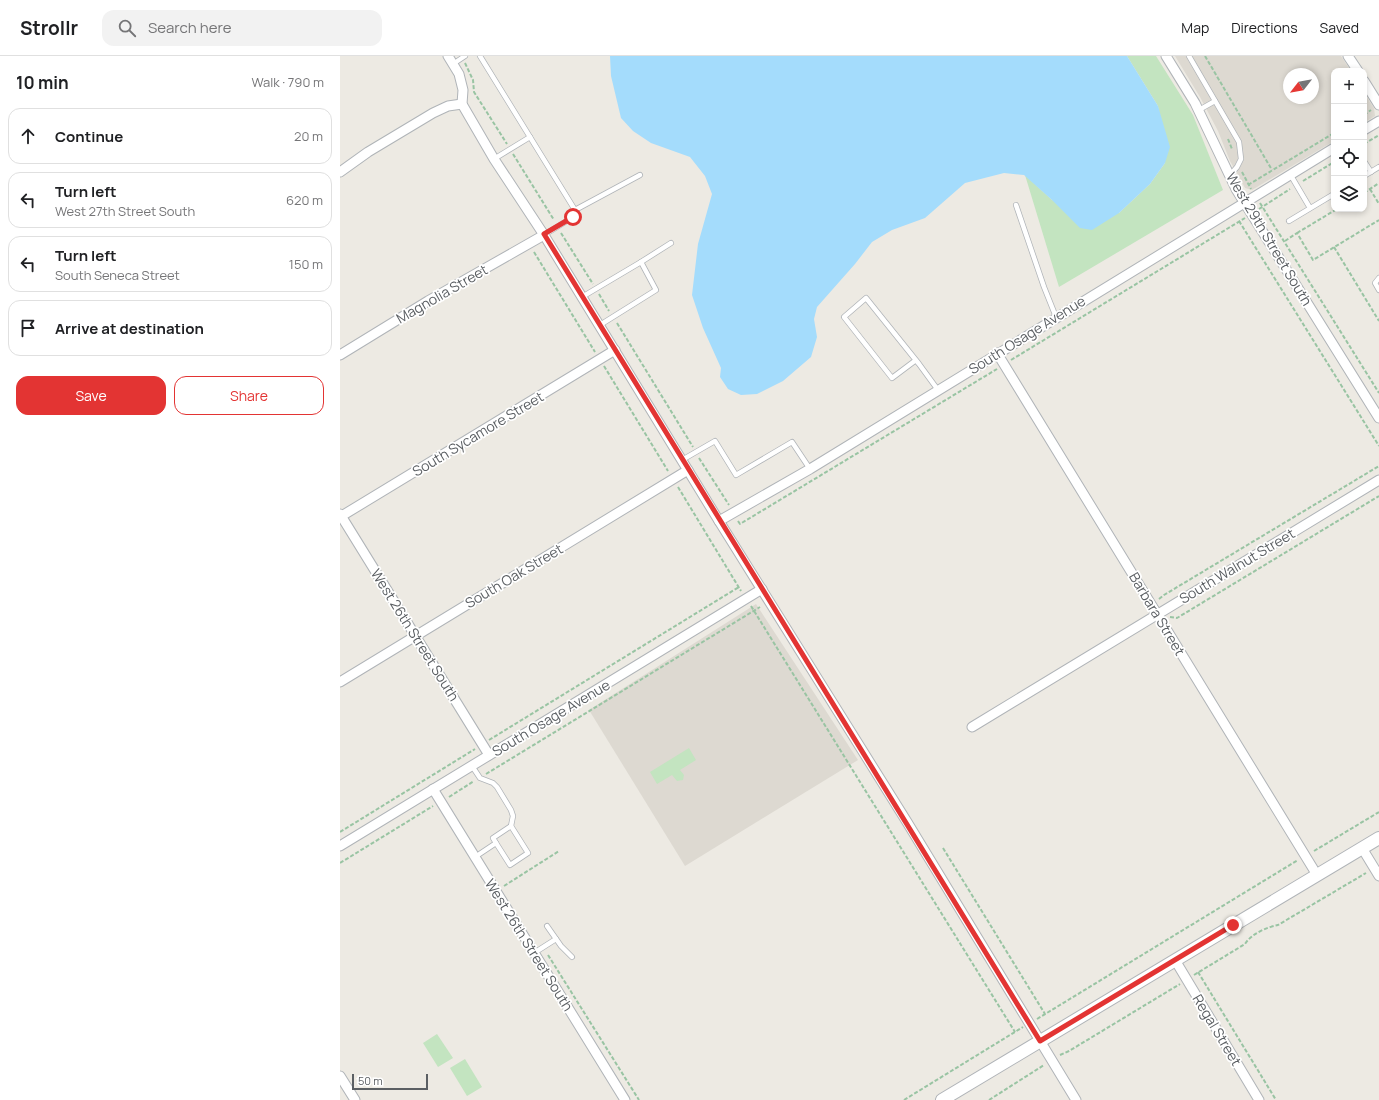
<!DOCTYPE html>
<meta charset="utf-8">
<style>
body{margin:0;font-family:Manrope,sans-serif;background:#f2f2f2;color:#202124}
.controls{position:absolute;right:12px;top:12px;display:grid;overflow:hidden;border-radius:8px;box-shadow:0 2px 6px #0003}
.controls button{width:36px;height:36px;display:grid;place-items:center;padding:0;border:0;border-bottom:1px solid #e0e0e0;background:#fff;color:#202124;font:20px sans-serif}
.compass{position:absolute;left:943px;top:12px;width:36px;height:36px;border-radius:50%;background:#fff;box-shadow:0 2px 6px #0003;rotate:239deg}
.scale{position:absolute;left:12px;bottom:10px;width:76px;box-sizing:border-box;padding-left:4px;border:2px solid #5b5f63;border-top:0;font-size:11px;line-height:14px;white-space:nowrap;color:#5b5f63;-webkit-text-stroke:3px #fff;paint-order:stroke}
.stop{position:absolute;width:12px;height:12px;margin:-9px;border:3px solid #e33433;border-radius:50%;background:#fff}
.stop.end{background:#e33433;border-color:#fff;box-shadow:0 1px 4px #0008}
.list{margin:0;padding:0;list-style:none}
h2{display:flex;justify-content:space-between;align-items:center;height:52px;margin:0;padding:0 16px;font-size:17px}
h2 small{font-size:13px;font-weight:400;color:#757577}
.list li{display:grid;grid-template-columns:26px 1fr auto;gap:12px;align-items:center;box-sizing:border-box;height:56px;margin:0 8px 8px;padding:0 8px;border:1px solid #e0e0e0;border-radius:12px}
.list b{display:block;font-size:15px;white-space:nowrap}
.list p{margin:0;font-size:13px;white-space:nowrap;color:#757577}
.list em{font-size:13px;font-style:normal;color:#757577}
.actions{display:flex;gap:8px;padding:12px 16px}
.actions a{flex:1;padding:9px 0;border:1px solid #e33433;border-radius:12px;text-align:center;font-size:14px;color:#e33433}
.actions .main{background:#e33433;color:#fff}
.icon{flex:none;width:22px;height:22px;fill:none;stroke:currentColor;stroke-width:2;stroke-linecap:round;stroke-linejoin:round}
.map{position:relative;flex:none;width:1039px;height:1044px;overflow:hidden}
header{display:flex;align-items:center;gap:24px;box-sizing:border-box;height:56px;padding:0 20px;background:#fff;border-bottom:1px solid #e0e0e0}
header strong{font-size:19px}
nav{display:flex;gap:22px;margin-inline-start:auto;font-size:14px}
.search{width:280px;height:36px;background:#f2f2f2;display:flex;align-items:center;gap:10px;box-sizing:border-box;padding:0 14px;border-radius:12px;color:#757577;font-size:15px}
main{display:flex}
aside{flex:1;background:#fff}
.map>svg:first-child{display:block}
.education{fill:#ddd9d1;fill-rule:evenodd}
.green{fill:#c3e4c0}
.water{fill:#a4dcfc}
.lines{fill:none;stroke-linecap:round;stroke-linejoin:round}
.service-casing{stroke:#b0b4b8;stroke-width:6}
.minor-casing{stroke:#b0b4b8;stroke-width:11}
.tertiary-casing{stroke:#b0b4b8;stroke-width:14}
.path{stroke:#99c4a3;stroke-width:2;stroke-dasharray:4 2;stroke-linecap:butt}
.service{stroke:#fff;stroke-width:4.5}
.minor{stroke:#fff;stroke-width:9}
.tertiary{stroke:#fff;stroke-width:12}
.route{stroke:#e33433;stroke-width:5}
.labels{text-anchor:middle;stroke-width:3.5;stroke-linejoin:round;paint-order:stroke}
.street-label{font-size:14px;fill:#5b5f63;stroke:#fff}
</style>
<header>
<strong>Strollr</strong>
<div class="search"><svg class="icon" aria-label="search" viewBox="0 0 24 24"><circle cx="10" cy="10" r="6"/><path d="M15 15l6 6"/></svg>Search here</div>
<nav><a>Map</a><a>Directions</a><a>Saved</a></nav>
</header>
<main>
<aside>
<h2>10 min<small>Walk · 790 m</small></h2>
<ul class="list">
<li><svg class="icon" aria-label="ahead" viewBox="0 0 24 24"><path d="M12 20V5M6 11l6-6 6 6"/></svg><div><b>Continue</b></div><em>20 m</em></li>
<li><svg class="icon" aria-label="left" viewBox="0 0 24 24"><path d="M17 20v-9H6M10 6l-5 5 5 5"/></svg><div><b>Turn left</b><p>West 27th Street South</p></div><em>620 m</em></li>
<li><svg class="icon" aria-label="left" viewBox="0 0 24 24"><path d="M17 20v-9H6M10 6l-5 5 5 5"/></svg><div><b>Turn left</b><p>South Seneca Street</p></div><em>150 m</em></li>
<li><svg class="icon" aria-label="arrive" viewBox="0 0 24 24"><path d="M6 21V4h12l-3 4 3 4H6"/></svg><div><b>Arrive at destination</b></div></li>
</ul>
<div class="actions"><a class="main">Save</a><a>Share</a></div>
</aside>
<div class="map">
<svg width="1039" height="1044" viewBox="0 0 1039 1044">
<rect width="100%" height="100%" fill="#edeae3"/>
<g class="education">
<path d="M835,0H1001L1011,15H994V85L912,134L905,132L890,105L878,75L860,41ZM949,18H973V42H949Z"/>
<polygon points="1024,37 1034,52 1035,60 1024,67"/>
<polygon points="416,548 518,704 345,810 249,654"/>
</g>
<g class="green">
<polygon points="787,0 816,0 853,59 883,134 719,231 685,119 712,144 779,157 810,128 825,107 818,50"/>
<polygon points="349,692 356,704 340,714 344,719 343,724 337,725 332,719 317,728 310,716"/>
<polygon points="97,978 113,1002 98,1011 83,987"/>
<polygon points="125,1003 142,1031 127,1040 110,1012"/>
</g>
<polygon class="water" points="270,0 787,0 818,50 830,91 825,107 810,128 779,157 752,174 740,172 712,144 684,119 664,117 625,127 585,162 552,174 532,186 515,208 477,251 474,263 477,281 471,301 443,325 417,338 401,339 388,333 380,321 381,312 363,272 352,239 358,188 372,138 365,120 350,101 311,87 293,75 281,62 271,20"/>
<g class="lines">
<g class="service-casing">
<g id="service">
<polyline points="140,0 235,154"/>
<polyline points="849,0 899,86 901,103 897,111 890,119"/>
<polyline points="113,8 125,0"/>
<polyline points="859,54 875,45"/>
<polyline points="154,103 190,81"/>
<polyline points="1024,105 1031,116"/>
<polyline points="950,118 970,152"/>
<polyline points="1024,120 1039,111"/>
<polyline points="676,149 704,231 716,261"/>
<polyline points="949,165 994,138"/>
<polyline points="204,179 233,161 235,154 300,119"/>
<polyline points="301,206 331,187"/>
<polyline points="1039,222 1035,227 1039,234"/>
<polyline points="242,241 301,206 316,234 260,269"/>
<polyline points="576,304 552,322 504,261 526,242 579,308 598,334"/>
<polyline points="342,404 375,385 396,419 452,386 470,413"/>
<polyline points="132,710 140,722 153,727 157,731 171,754 173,760 171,770 188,797 170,809 156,787 135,801"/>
<polyline points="156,787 153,782 171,770"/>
<polyline points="207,870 221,890 232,901"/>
<polyline points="194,897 216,883"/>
</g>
</g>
<g class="minor-casing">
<g id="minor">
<polyline points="108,0 119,18 123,34 122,48 154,103 204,179 379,465 567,766 736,1044"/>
<polyline points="826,0 855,47 896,133 1039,362"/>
<polyline points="1008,0 1018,15"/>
<polyline points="1024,25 1039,49"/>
<polyline points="1024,74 1039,65"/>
<polyline points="0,116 28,96 93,57 108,50 122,48"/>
<polyline points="657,297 977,819"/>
<polyline points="0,299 88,245 204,179"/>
<polyline points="0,458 149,699"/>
<polyline points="0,461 275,294"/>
<polyline points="379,465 470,413 994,92"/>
<polyline points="0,626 348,414"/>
<polyline points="632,671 1039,424"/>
<polyline points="93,733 285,1044"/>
<polyline points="0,790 422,533"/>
<polyline points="1022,792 1039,820"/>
<polyline points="835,904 919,1044"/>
<polyline points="0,1020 15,1044"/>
</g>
</g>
<g class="tertiary-casing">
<polyline id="tertiary" points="602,1044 1039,782"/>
</g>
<g class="path">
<polyline points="865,0 932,114"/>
<polyline points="125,7 133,24 134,36 167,88"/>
<polyline points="1024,59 1031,54"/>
<polyline points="888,83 892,93"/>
<polyline points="1024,88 1039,79"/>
<polyline points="173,98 214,164"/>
<polyline points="902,116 911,133"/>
<polyline points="963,125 994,106"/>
<polyline points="908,129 994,77"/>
<polyline points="1030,133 1039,148"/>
<polyline points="1024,137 1039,127"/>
<polyline points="920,147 1039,337"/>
<polyline points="919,153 950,133"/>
<polyline points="899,165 1039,390"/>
<polyline points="221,177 253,228"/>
<polyline points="957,177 997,153"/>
<polyline points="945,185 957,177 973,204 1039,164"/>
<polyline points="994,191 1039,265"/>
<polyline points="194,196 255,296"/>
<polyline points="259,238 269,255"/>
<polyline points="277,267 353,391"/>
<polyline points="671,304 905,162"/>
<polyline points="264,310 328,415"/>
<polyline points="359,402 389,449"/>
<polyline points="338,431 401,535"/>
<polyline points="398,465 400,468 657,313"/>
<polyline points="819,543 824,539 1039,410"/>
<polyline points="411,550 675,976"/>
<polyline points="830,561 837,562 1039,440"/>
<polyline points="149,684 399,531"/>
<polyline points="146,718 420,551"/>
<polyline points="109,741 134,725"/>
<polyline points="0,776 135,693"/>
<polyline points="603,792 705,958"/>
<polyline points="974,795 1039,756"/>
<polyline points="0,807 93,750"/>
<polyline points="164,830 219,795"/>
<polyline points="208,899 299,1044"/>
<polyline points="858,916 936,1044"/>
<path d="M854,919L905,888C911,878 927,871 938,869L1026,817"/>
<polyline points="697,963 958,804"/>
<polyline points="720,999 729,995 840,928"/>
<polyline points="564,1044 683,971"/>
<polyline points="649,1044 704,1009"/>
</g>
<use href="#service" class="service"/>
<use href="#minor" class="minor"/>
<use href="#tertiary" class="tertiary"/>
</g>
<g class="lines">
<path class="route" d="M233,161L204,178C369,447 536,716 700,985L893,869"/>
</g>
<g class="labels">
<g class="street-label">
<text transform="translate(929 183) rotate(59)" y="5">West 29th Street South</text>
<text transform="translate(102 238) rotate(-30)" y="5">Magnolia Street</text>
<text transform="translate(687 279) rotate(-32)" y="5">South Osage Avenue</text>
<text transform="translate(138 378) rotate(-31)" y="5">South Sycamore Street</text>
<text transform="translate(897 510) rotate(-31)" y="5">South Walnut Street</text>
<text transform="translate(174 520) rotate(-31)" y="5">South Oak Street</text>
<text transform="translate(817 558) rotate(59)" y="5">Barbara Street</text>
<text transform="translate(75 579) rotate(58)" y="5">West 26th Street South</text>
<text transform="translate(211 662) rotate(-31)" y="5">South Osage Avenue</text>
<text transform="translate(189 889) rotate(58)" y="5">West 26th Street South</text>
<text transform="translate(877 974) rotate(59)" y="5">Regal Street</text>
</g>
</g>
</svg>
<div class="controls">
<button>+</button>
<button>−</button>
<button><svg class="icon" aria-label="locate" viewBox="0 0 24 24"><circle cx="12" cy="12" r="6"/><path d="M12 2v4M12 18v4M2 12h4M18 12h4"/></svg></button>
<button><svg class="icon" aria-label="layers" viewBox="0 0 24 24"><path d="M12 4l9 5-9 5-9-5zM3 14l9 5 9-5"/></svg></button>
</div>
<svg class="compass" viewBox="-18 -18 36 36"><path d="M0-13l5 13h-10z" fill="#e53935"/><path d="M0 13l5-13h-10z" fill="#757577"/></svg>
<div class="scale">50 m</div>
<div class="stop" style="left:233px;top:161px"></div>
<div class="stop end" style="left:893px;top:869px"></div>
</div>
</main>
